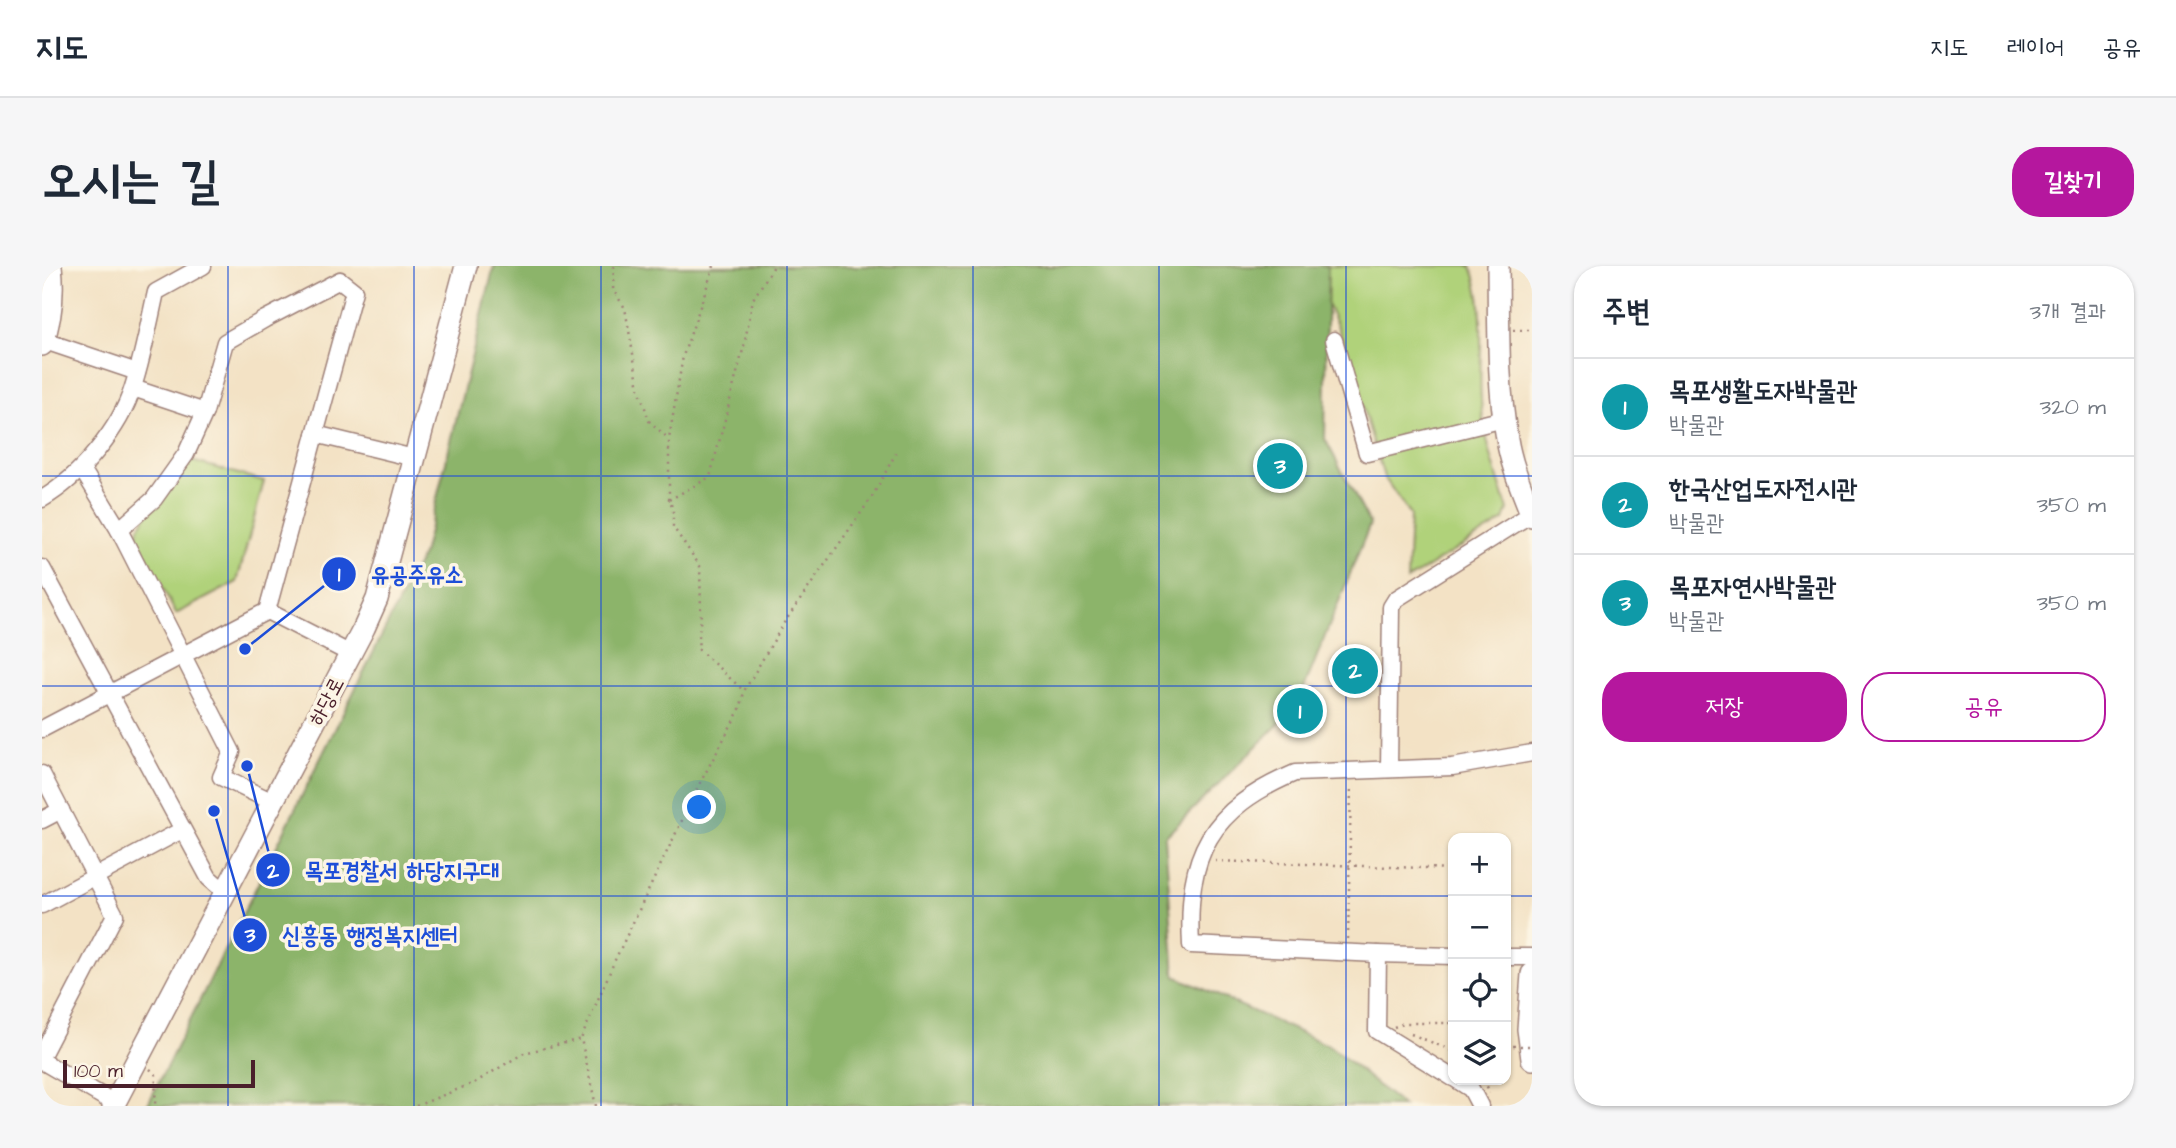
<!DOCTYPE html>
<html lang="ko">
<meta charset="utf-8">
<style>
body{margin:0;font-family:"Architects Daughter","Poor Story",sans-serif;background:#f6f6f7;color:#1f2937}
.controls{position:absolute;right:21px;bottom:21px;display:grid;overflow:hidden;border-radius:14px;box-shadow:0 2px 5px #0004}
.controls button{width:63px;height:63px;display:grid;place-items:center;padding:0;border:0;border-bottom:2px solid #e0e1e3;background:#fff;color:#1f2937;font:35px sans-serif}
.scale{position:absolute;left:21px;bottom:18px;width:192px;box-sizing:border-box;padding-left:7px;border:4px solid #4a1f2b;border-top:0;font-size:19px;line-height:24px;white-space:nowrap;color:#4a1f2b;-webkit-text-stroke:5px #fcf5e5;paint-order:stroke}
.you{position:absolute;left:658px;top:542px;width:24px;height:24px;margin:-18px;border:5px solid #fff;border-radius:50%;background:#1a73e8;box-shadow:0 0 0 10px #1a73e833}
.badge{display:grid;place-items:center;width:46px;height:46px;border-radius:50%;background:#b5179e;color:#fff;font-size:23px;font-weight:700}
.pin{position:absolute;translate:-50% -50%;border:4px solid #fff;box-shadow:0 2px 7px #0006}
.list{margin:0;padding:0;list-style:none}
h2{display:flex;justify-content:space-between;align-items:center;height:91px;margin:0;padding:0 28px;font-size:30px}
h2 small{font-size:23px;font-weight:400;color:#747a83}
.list li{display:grid;grid-template-columns:46px 1fr auto;gap:21px;align-items:center;box-sizing:border-box;height:98px;padding:0 28px;border-top:2px solid #e0e1e3}
.list b{display:block;font-size:26px;white-space:nowrap}
.list p{margin:0;font-size:23px;white-space:nowrap;color:#747a83}
.list em{font-size:23px;font-style:normal;color:#747a83}
.actions{display:flex;gap:14px;padding:21px 28px}
.actions a{flex:1;padding:16px 0;border:2px solid #b5179e;border-radius:28px;text-align:center;font-size:24px;color:#b5179e}
.actions .main{background:#b5179e;color:#fff}
.icon{flex:none;width:38px;height:38px;fill:none;stroke:currentColor;stroke-width:2;stroke-linecap:round;stroke-linejoin:round}
.map{position:relative;flex:none;width:1490px;height:840px;overflow:hidden;border-radius:28px}
header{display:flex;align-items:center;gap:42px;box-sizing:border-box;height:98px;padding:0 35px;background:#fff;border-bottom:2px solid #e0e1e3}
header strong{font-size:33px}
nav{display:flex;gap:38px;margin-inline-start:auto;font-size:24px}
.intro{display:flex;align-items:center;justify-content:space-between;box-sizing:border-box;height:168px;padding:0 42px}
h1{margin:0;font-size:49px}
.button{padding:18px 32px;border-radius:28px;background:#b5179e;color:#fff;font-size:24px;font-weight:700}
main{display:flex;gap:42px;padding:0 42px}
aside{flex:1;background:#fff;border-radius:28px;box-shadow:0 2px 5px #0004}
.map>svg:first-child{display:block}
.green{fill:#b0d27a;stroke:#7d7852;stroke-width:2}
.forest{fill:#8cb46a;stroke:#6b6a4a;stroke-width:2}
.lines{fill:none;stroke-linecap:round;stroke-linejoin:round}
.street-casing{stroke:#9e8078;stroke-width:19}
.secondary-casing{stroke:#9e8078;stroke-width:24}
.path{stroke:#9e8078;stroke-width:2.5;stroke-dasharray:2 5;stroke-linecap:butt}
.street{stroke:#fff;stroke-width:16}
.secondary{stroke:#fff;stroke-width:21}
.path-bridge{stroke:#9e8078;stroke-width:2.5;stroke-dasharray:2 5;stroke-linecap:butt}
.grid{fill:none;stroke:#1d4ed8;stroke-width:2;stroke-opacity:0.55}
.labels{text-anchor:middle;stroke-width:7;stroke-linejoin:round;paint-order:stroke}
.street-label{font-size:21px;fill:#4a1f2b;stroke:#fcf5e5}
.leader{fill:none;stroke:#1d4ed8;stroke-width:2.5}
.callout-dot{fill:#1d4ed8;stroke:#fcf5e5;stroke-width:2.5}
.mark-label{font-size:21px;text-anchor:middle;font-weight:bold;fill:#fff}
.callout-label{font-size:23px;text-anchor:middle;font-weight:bold;fill:#1d4ed8;stroke:#fcf5e5;stroke-width:7;stroke-linejoin:round;paint-order:stroke}
</style>
<header>
<strong>지도</strong>
<nav><a>지도</a><a>레이어</a><a>공유</a></nav>
</header>
<div class="intro"><h1>오시는 길</h1><a class="button">길찾기</a></div>
<main>
<div class="map">
<svg width="1490" height="840" viewBox="0 0 1490 840">
<rect width="100%" height="100%" fill="#fcf5e5"/>
<filter id="ink" filterUnits="userSpaceOnUse"><feTurbulence type="fractalNoise" baseFrequency=".0143" numOctaves="2"/><feDisplacementMap in="SourceGraphic" scale="14" xChannelSelector="R" yChannelSelector="G"/><feConvolveMatrix kernelMatrix="1 2 1 2 8 2 1 2 1" color-interpolation-filters="sRGB"/></filter>
<filter id="wash" filterUnits="userSpaceOnUse"><feTurbulence type="fractalNoise" baseFrequency=".00686" numOctaves="4" result="noise"/><feDisplacementMap in="SourceGraphic" scale="28" xChannelSelector="R" yChannelSelector="G"/><feGaussianBlur stdDeviation="1.57" result="paint"/><feColorMatrix in="noise" values="0 0 0 0 0 0 0 0 0 0 0 0 0 0 0 0 0 1.4 0 .05"/><feComposite in="paint" operator="in"/></filter>
<g filter="url(#wash)">
<rect width="100%" height="100%" fill="#f3e2c5"/>
<g class="green">
<path d="M1278,0H1429C1446,42 1436,90 1439,134C1441,171 1455,209 1466,244L1462,254L1365,314L1368,249L1342,211L1296,61L1278,24Z"/>
<polygon points="146,194 222,215 195,316 134,348 95,271 97,261 103,252"/>
</g>
<polygon class="forest" points="452,0 1286,0 1283,173 1328,258 1255,440 1123,571 1133,710 1288,780 1361,840 105,840 382,285"/>
</g>
<g filter="url(#ink)">
<g class="lines">
<g class="street-casing">
<g id="street">
<polyline points="0,74 95,106"/>
<polyline points="1292,74 1325,187 1462,153"/>
<polyline points="91,122 163,146"/>
<polyline points="273,168 372,192"/>
<polyline points="40,203 77,264"/>
<path d="M0,233C38,211 78,163 91,121C101,90 107,57 114,26L161,0"/>
<polyline points="0,302 167,612 182,625"/>
<polyline points="225,345 309,388"/>
<polyline points="0,463 225,345 312,25 298,14 223,53 183,76 163,146 144,188 112,233 77,264 190,486 179,511 231,536"/>
<polyline points="1347,503 1349,341 1354,333 1489,248"/>
<polyline points="0,508 73,649 0,789"/>
<polyline points="0,554 19,544"/>
<polyline points="0,639 140,564"/>
<polyline points="1336,688 1335,765 1411,812"/>
<path d="M1411,690L1336,688L1149,679C1144,588 1168,543 1253,507L1410,501L1490,487"/>
<polyline points="1464,691 1490,691"/>
<polyline points="0,795 72,837"/>
<polyline points="1415,814 1429,823 1438,840"/>
</g>
</g>
<g class="secondary-casing">
<g id="secondary">
<path d="M1456,0C1457,58 1455,116 1465,173C1469,199 1481,226 1490,250"/>
<path d="M0,79C9,54 12,26 9,0"/>
<polyline points="1490,708 1486,763 1490,793"/>
<polyline points="71,840 322,362 335,333 424,0"/>
</g>
</g>
<g class="path">
<polyline points="572,0 571,24 583,42 597,122 607,155 627,173"/>
<polyline points="672,0 641,90 627,173 627,234 631,243 631,261 658,300 659,347 656,383 702,425"/>
<polyline points="1471,64 1490,64"/>
<polyline points="627,234 668,211 702,80 711,33 732,0"/>
<polyline points="1173,595 1411,603"/>
<polyline points="1464,605 1465,605"/>
<polyline points="1306,673 1309,519"/>
<polyline points="1352,761 1362,757 1411,757"/>
<polyline points="1369,768 1411,785"/>
<polyline points="108,803 114,809 113,840"/>
<polyline points="1442,814 1448,827"/>
<polyline points="374,840 432,817 482,787 539,773"/>
<polyline points="554,840 539,773 573,694 657,519 699,441 702,425 742,357 830,231 854,187"/>
</g>
<use href="#street" class="street"/>
<use href="#secondary" class="secondary"/>
<polyline class="path-bridge" points="1464,780 1490,780"/>
</g>
</g>
<path class="grid" d="M186,0V840M372,0V840M559,0V840M745,0V840M931,0V840M1117,0V840M1304,0V840M0,210H1490M0,420H1490M0,630H1411M1464,630H1490"/>
<g class="labels">
<g class="street-label">
<text transform="translate(284 435) rotate(-62)" y="7">하당로</text>
</g>
</g>
<path class="leader" d="M203 383L297 308M205 500L231 604M172 545L208 669"/>
<g class="callout-dot">
<circle cx="203" cy="383" r="7"/>
<circle cx="205" cy="500" r="7"/>
<circle cx="172" cy="545" r="7"/>
<circle cx="297" cy="308" r="18"/>
<circle cx="231" cy="604" r="18"/>
<circle cx="208" cy="669" r="18"/>
</g>
<g class="mark-label">
<text x="297" y="315">1</text>
<text x="231" y="612">2</text>
<text x="208" y="676">3</text>
</g>
<g class="callout-label">
<text x="375" y="316">유공주유소</text>
<text x="360" y="612">목포경찰서 하당지구대</text>
<text x="328" y="677">신흥동 행정복지센터</text>
</g>
</svg>
<div class="controls">
<button>+</button>
<button>−</button>
<button><svg class="icon" aria-label="locate" viewBox="0 0 24 24"><circle cx="12" cy="12" r="6"/><path d="M12 2v4M12 18v4M2 12h4M18 12h4"/></svg></button>
<button><svg class="icon" aria-label="layers" viewBox="0 0 24 24"><path d="M12 4l9 5-9 5-9-5zM3 14l9 5 9-5"/></svg></button>
</div>
<div class="scale">100 m</div>
<div class="you"></div>
<div class="pin badge" style="left:1258px;top:445px;background:#0f9aa8">1</div>
<div class="pin badge" style="left:1313px;top:405px;background:#0f9aa8">2</div>
<div class="pin badge" style="left:1238px;top:200px;background:#0f9aa8">3</div>
</div>
<aside>
<h2>주변<small>3개 결과</small></h2>
<ul class="list">
<li><span class="badge" style="background:#0f9aa8">1</span><div><b>목포생활도자박물관</b><p>박물관</p></div><em>320 m</em></li>
<li><span class="badge" style="background:#0f9aa8">2</span><div><b>한국산업도자전시관</b><p>박물관</p></div><em>350 m</em></li>
<li><span class="badge" style="background:#0f9aa8">3</span><div><b>목포자연사박물관</b><p>박물관</p></div><em>350 m</em></li>
</ul>
<div class="actions"><a class="main">저장</a><a>공유</a></div>
</aside>
</main>
